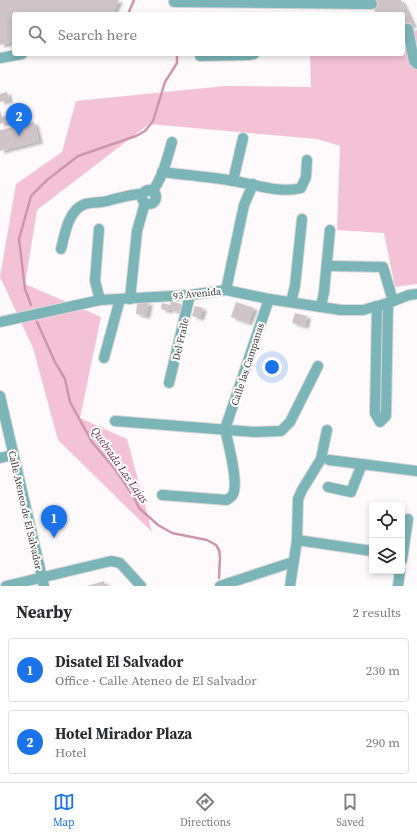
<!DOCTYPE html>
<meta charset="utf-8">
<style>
body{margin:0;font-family:"Source Serif 4",serif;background:#f7f7f7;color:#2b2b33}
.controls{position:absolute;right:12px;bottom:12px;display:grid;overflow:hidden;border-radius:4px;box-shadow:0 2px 6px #0003}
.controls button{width:36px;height:36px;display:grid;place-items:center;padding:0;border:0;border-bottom:1px solid #e1e1e2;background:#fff;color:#2b2b33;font:20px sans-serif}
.you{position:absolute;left:272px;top:367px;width:14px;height:14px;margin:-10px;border:3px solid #fff;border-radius:50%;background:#1a73e8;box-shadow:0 0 0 6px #1a73e833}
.badge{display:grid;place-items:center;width:26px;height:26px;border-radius:50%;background:#1a73e8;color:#fff;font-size:13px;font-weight:700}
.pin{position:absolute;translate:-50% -33px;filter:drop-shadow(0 1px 2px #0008)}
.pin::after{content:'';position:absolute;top:21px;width:14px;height:12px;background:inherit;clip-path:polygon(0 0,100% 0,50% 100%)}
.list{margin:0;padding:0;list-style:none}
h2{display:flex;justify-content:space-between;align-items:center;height:52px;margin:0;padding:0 16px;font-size:17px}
h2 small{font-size:13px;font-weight:400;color:#7c7c81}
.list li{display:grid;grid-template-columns:26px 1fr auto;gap:12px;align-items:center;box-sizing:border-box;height:64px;margin:0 8px 8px;padding:0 8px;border:1px solid #e1e1e2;border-radius:4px}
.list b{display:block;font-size:15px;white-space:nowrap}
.list p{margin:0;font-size:13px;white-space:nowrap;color:#7c7c81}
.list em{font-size:13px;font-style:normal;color:#7c7c81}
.icon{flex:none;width:22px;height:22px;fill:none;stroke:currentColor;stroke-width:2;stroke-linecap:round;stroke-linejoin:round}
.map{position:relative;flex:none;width:417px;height:586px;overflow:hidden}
.search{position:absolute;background:#fff;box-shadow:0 2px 6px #0003;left:12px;right:12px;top:12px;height:44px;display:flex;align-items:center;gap:10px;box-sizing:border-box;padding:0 14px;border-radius:4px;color:#7c7c81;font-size:15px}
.sheet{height:196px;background:#fff}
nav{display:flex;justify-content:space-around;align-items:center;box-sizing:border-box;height:56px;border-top:1px solid #e1e1e2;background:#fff;font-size:11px;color:#7c7c81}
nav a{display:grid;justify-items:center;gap:2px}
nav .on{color:#1a73e8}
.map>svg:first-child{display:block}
.green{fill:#f3c3d5}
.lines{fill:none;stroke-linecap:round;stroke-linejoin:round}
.stream{stroke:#ce96ac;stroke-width:2.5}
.building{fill:#cfc4c8;filter:url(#shadow)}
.minor-casing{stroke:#dbd7d8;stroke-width:12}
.minor{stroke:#7cb5b8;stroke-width:10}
.labels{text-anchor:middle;stroke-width:4;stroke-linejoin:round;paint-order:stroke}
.street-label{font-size:10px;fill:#3c383a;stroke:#fff}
.water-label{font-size:11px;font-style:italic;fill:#692646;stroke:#fff}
</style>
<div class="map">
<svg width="417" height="586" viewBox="0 0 417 586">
<defs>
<filter id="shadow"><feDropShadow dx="4" dy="2.5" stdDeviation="1" flood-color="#0004"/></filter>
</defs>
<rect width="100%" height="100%" fill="#fefafb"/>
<polygon class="green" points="417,30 417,284 395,287 384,233 337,230 340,146 317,139 149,124 37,210 25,284 101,317 80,418 127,439 152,532 58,440 33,348 0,277 16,184 62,152 76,101 225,86 311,87 310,54 403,54 403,33"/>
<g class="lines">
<g class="stream">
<polyline points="128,14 134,0"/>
<polyline points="31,305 25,289 19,239 31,196 47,180 78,156 136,136 145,131 153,121 165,82 177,63 177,54"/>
<polyline points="37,322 55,362 65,379 70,402 92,442 115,469 134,497 139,508 158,525 172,533 207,540 216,545 219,550 220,557 219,578"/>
</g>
</g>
<g class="building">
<polygon points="0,0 119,0 112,14 14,14 14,42 0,45"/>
<polygon points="373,0 401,0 413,25 403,28 403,14 375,14"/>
<polygon points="7,92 9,100 0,102 0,94"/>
<polygon points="0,111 2,117 10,115 12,121 0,124"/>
<polygon points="34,122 39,141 0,151 0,130"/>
<polygon points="171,301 181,304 179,312 169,309 168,311 161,309 162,303 170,305"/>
<polygon points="149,302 146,316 136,314 137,303"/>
<polygon points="236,302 254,308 248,323 231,317"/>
<polygon points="195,306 203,308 200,318 192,316"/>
<polygon points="295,313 307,316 305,326 292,323"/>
<polygon points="104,581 105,584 107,584 108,586 87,586"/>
</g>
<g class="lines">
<g class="minor-casing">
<g id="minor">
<polyline points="174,2 372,4"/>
<polyline points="403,30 408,29 414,61 417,64"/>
<polyline points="200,56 248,55 254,54"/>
<polyline points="0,58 22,54"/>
<path d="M162,172C186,175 210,177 234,181C253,184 282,194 301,188L306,177L307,160"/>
<polyline points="233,181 243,138"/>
<circle cx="149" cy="197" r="7"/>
<path d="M152,192C163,177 167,159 172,142"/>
<polyline points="99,229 95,281 100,300"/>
<path d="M61,249C65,234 68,210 85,204C92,202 100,203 107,201C119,198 130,194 143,194"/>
<polyline points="332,266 383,267 393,301"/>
<polyline points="226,290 244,205 253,184"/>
<polyline points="130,299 137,231 145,203"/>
<polyline points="291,302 295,286 302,219"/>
<polyline points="377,306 375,413 380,422 386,416 388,303"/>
<polyline points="321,307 324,292 330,230"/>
<polyline points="0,322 100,300 190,295 226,290 269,299 341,310 363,310 388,303 409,295 417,294"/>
<polyline points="104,358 120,299"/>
<polyline points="169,383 190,295"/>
<polyline points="0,396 44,586"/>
<polyline points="115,421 254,432 281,431 290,422 318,366"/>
<polyline points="225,429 269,299"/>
<polyline points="0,458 13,455"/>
<polyline points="329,460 417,471"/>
<polyline points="328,487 351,492 362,464"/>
<path d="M162,495L227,500C228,499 230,498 232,496C240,486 228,443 225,429"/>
<polyline points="297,540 372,551"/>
<polyline points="402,560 408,519"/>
<polyline points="6,586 111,561 120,563 141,586"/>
<polyline points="220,586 293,562"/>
<polyline points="290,586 297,540 298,499 302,490 321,459 327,430"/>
<polyline points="398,586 400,571"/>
</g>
</g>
<use href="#minor" class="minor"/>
</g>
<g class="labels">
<g class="street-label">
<text transform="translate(197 293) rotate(-6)" y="4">93 Avenida</text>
<text transform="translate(180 339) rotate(-77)" y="4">Del Fraile</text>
<text transform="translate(247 364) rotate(-72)" y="4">Calle las Campanas</text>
<text transform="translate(26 510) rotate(77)" y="4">Calle Ateneo de El Salvador</text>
</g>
<g class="water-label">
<text transform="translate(120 465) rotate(55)" y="4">Quebrada Las Lajas</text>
</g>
</g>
</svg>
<div class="controls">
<button><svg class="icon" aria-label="locate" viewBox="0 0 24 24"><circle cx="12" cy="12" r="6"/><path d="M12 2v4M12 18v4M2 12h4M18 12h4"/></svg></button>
<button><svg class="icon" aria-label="layers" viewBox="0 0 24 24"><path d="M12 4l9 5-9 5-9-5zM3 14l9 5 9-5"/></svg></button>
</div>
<div class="you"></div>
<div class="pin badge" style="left:54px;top:538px">1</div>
<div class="pin badge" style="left:19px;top:136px">2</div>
<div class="search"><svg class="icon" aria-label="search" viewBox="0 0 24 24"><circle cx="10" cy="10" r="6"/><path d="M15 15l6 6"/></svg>Search here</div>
</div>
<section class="sheet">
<h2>Nearby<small>2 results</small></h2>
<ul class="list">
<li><span class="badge">1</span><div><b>Disatel El Salvador</b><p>Office · Calle Ateneo de El Salvador</p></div><em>230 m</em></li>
<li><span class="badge">2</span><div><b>Hotel Mirador Plaza</b><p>Hotel</p></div><em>290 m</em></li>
</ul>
</section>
<nav>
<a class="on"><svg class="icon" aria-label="map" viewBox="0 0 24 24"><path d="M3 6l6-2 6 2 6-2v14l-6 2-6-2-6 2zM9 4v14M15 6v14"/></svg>Map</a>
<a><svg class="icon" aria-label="directions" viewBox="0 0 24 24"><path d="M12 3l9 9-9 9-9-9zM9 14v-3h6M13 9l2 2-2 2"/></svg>Directions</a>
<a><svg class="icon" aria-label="saved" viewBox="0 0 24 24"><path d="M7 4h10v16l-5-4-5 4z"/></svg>Saved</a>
</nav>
